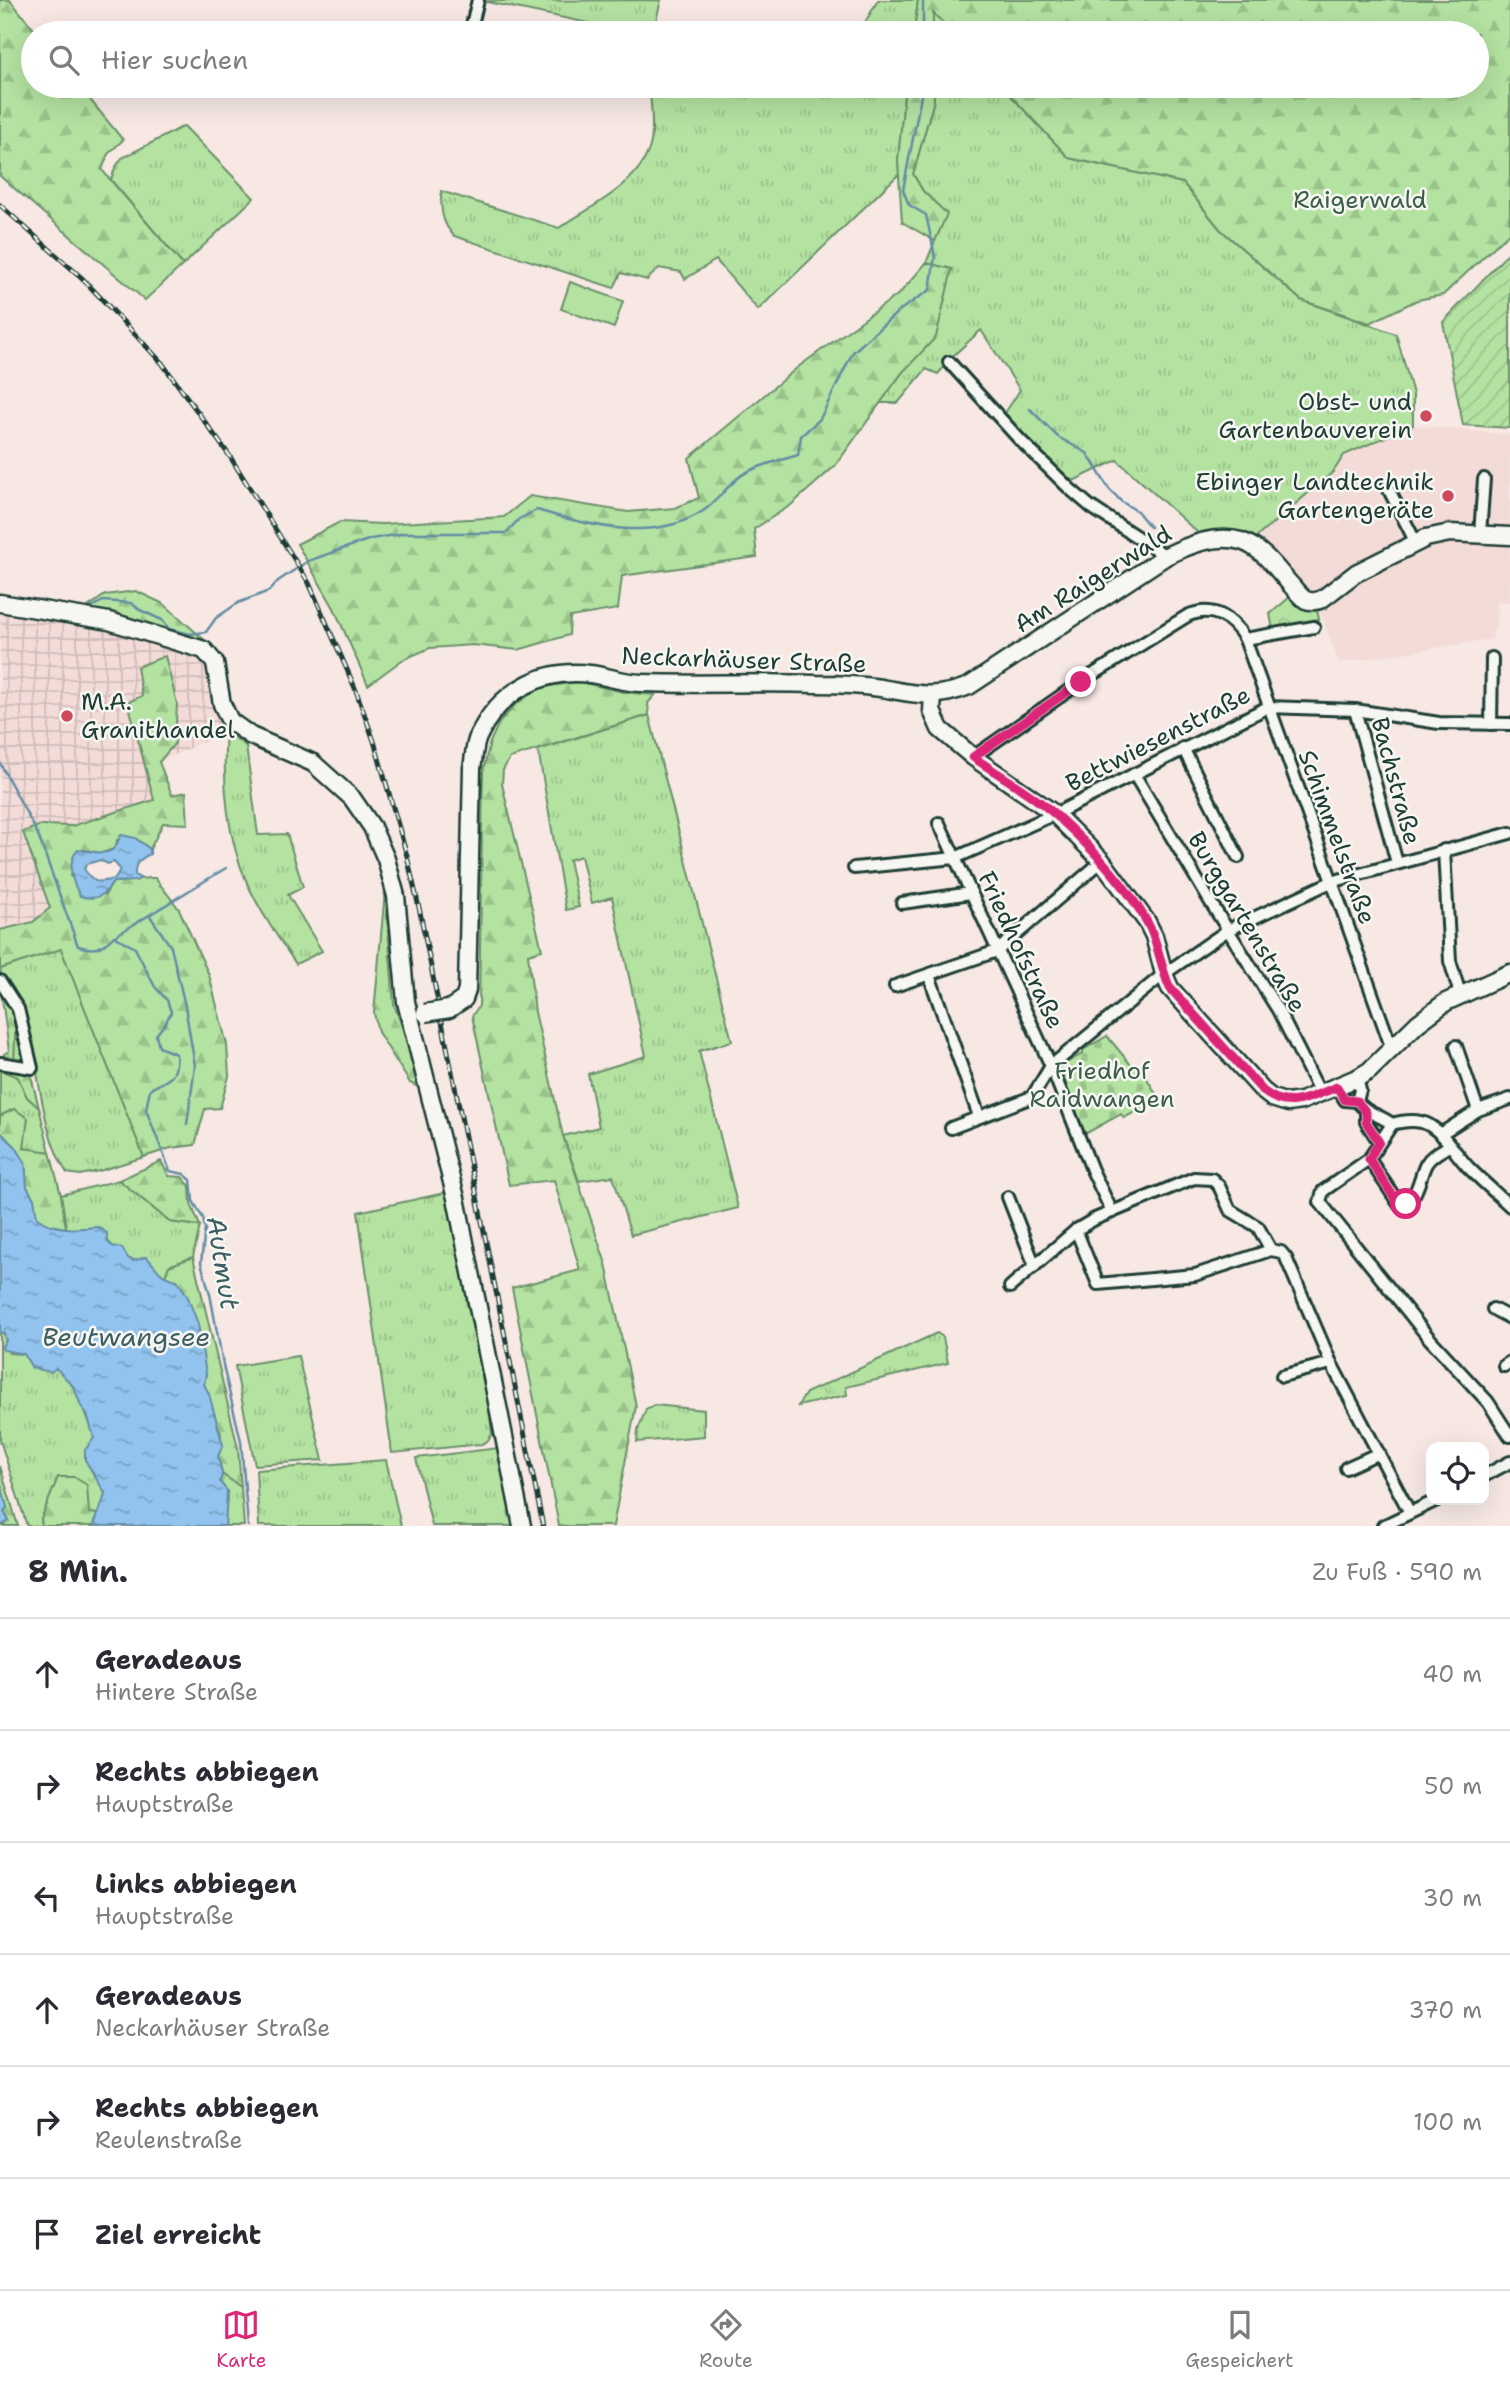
<!DOCTYPE html>
<html lang="de">
<meta charset="utf-8">
<style>
body{margin:0;font-family:"Shantell Sans",sans-serif;background:#f2f2f3;color:#2b2b33}
.controls{position:absolute;right:21px;bottom:21px;display:grid;overflow:hidden;border-radius:14px;box-shadow:0 7px 28px #0002}
.controls button{width:63px;height:63px;display:grid;place-items:center;padding:0;border:0;border-bottom:2px solid #e1e1e2;background:#fff;color:#2b2b33;font:35px sans-serif}
.stop{position:absolute;width:21px;height:21px;margin:-16px;border:5px solid #db2777;border-radius:50%;background:#fff}
.stop.end{background:#db2777;border-color:#fff;box-shadow:0 2px 7px #0008}
.list{margin:0;padding:0;list-style:none}
h2{display:flex;justify-content:space-between;align-items:center;height:91px;margin:0;padding:0 28px;font-size:30px}
h2 small{font-size:23px;font-weight:400;color:#7c7c81}
.list li{display:grid;grid-template-columns:46px 1fr auto;gap:21px;align-items:center;box-sizing:border-box;height:112px;padding:0 28px;border-top:2px solid #e1e1e2}
.list b{display:block;font-size:26px;white-space:nowrap}
.list p{margin:0;font-size:23px;white-space:nowrap;color:#7c7c81}
.list em{font-size:23px;font-style:normal;color:#7c7c81}
.icon{flex:none;width:38px;height:38px;fill:none;stroke:currentColor;stroke-width:2;stroke-linecap:round;stroke-linejoin:round}
.map{position:relative;flex:none;width:1510px;height:1526px;overflow:hidden}
.search{position:absolute;background:#fff;box-shadow:0 7px 28px #0002;left:21px;right:21px;top:21px;height:77px;display:flex;align-items:center;gap:18px;box-sizing:border-box;padding:0 24px;border-radius:38px;color:#7c7c81;font-size:26px}
.sheet{height:763px;background:#fff}
nav{display:flex;justify-content:space-around;align-items:center;box-sizing:border-box;height:98px;border-top:2px solid #e1e1e2;background:#fff;font-size:19px;color:#7c7c81}
nav a{display:grid;justify-items:center;gap:4px}
nav .on{color:#db2777}
.map>svg:first-child{display:block}
.built{fill:#f3dbd8}
.industrial{fill:url(#industrial-grid)}
.grass{fill:url(#grass-tufts);stroke:#6a906a;stroke-width:2}
.forest{fill:url(#forest-firs);stroke:#6a906a;stroke-width:2}
.cemetery{fill:url(#cemetery-stones);stroke:#6a906a;stroke-width:2}
.park{fill:url(#park-crowns);stroke:#6a906a;stroke-width:2}
.garden{fill:url(#garden-furrows);stroke:#6a906a;stroke-width:2}
.pitch{fill:#b4e2a1;stroke:#6a906a;stroke-width:2}
.water{fill:url(#water-ripples);stroke:#648da4;stroke-width:2;fill-rule:evenodd}
.lines{fill:none;stroke-linecap:round;stroke-linejoin:round}
.stream{stroke:#648da4;stroke-width:2.5}
.street-casing{stroke:#1f3d34;stroke-width:16}
.secondary-casing{stroke:#1f3d34;stroke-width:21}
.street{stroke:#f6f6f2;stroke-width:10}
.secondary{stroke:#f6f6f2;stroke-width:16}
.rail-casing{stroke:#1f3d34;stroke-width:5}
.rail{stroke:#f6f6f2;stroke-width:2.5;stroke-dasharray:8;stroke-linecap:butt}
.secondary-bridge-casing{stroke:#1f3d34;stroke-width:21;stroke-linecap:butt}
.secondary-bridge{stroke:#f6f6f2;stroke-width:16}
.route{stroke:#db2777;stroke-width:9}
.poi-dot{fill:#d1495b;stroke:#f6f6f2;stroke-width:2.5}
.labels{text-anchor:middle;stroke-width:5;stroke-linejoin:round;paint-order:stroke}
.park-label{font-size:24px;fill:#3d5e4a;stroke:#f6f6f2}
.poi-label{font-size:24px;fill:#1f3d34;stroke:#f6f6f2;text-anchor:end}
.street-label{font-size:24px;fill:#1f3d34;stroke:#f6f6f2}
.water-label{font-size:26px;font-style:italic;fill:#3c5e62;stroke:#f6f6f2}
</style>
<div class="map">
<svg width="1510" height="1526" viewBox="0 0 1510 1526">
<defs>
<pattern id="industrial-grid" width="8" height="8" patternUnits="userSpaceOnUse" patternTransform="scale(1.75)"><rect width="8" height="8" fill="#f3dbd8"/><path d="M0 4h8M4 0v8" fill="none" stroke="#d0bdba"/></pattern>
<pattern id="grass-tufts" width="24" height="20" patternUnits="userSpaceOnUse" patternTransform="scale(1.75)"><rect width="24" height="20" fill="#b4e2a1"/><path d="M3 7l-1-3M5 7V3M7 7l1-3M15 17l-1-3M17 17v-4M19 17l1-3" fill="none" stroke="#9ac38b"/></pattern>
<pattern id="forest-firs" width="22" height="20" patternUnits="userSpaceOnUse" patternTransform="scale(1.75)"><rect width="22" height="20" fill="#b4e2a1"/><path d="M5 1l3.5 6h-7zM16 11l3.5 6h-7z" fill="#9ac38b"/></pattern>
<pattern id="cemetery-stones" width="16" height="16" patternUnits="userSpaceOnUse" patternTransform="scale(1.75)"><rect width="16" height="16" fill="#b4e2a1"/><path d="M2 7V4a2 2 0 0 1 4 0v3zM10 15v-3a2 2 0 0 1 4 0v3z" fill="#9ac38b"/></pattern>
<pattern id="park-crowns" width="20" height="18" patternUnits="userSpaceOnUse" patternTransform="scale(1.75)"><rect width="20" height="18" fill="#b4e2a1"/><path d="M2 6a3 3 0 1 1 6 0M12 15a3 3 0 1 1 6 0" fill="none" stroke="#9ac38b"/></pattern>
<pattern id="garden-furrows" width="10" height="10" patternUnits="userSpaceOnUse" patternTransform="scale(1.75)"><rect width="10" height="10" fill="#b4e2a1"/><path d="M-1 1l2-2M0 10L10 0M9 11l2-2" fill="none" stroke="#9ac38b"/></pattern>
<pattern id="water-ripples" width="26" height="14" patternUnits="userSpaceOnUse" patternTransform="scale(1.75)"><rect width="26" height="14" fill="#92c3ee"/><path d="M2 4q2-2 4 0t4 0M15 11q2-2 4 0t4 0" fill="none" stroke="#77a0c2"/></pattern>
</defs>
<rect width="100%" height="100%" fill="#f7e8e4"/>
<filter id="ink" filterUnits="userSpaceOnUse"><feTurbulence type="fractalNoise" baseFrequency=".0143" numOctaves="2"/><feDisplacementMap in="SourceGraphic" scale="14" xChannelSelector="R" yChannelSelector="G"/><feConvolveMatrix kernelMatrix="1 2 1 2 8 2 1 2 1" color-interpolation-filters="sRGB"/></filter>
<g filter="url(#ink)">
<polygon class="built" points="1413,425 1510,435 1510,602 1496,601 1498,615 1492,639 1339,663 1315,597 1309,596 1253,540 1333,472 1344,455"/>
<polygon class="industrial" points="0,612 101,629 198,658 210,669 218,710 223,725 219,735 159,762 168,794 28,841 53,907 35,923 0,931"/>
<g class="grass">
<polygon points="661,0 653,33 637,33 482,1"/>
<polygon points="878,0 918,0 914,33 859,33"/>
<polygon points="933,12 953,33 933,33"/>
<path d="M650,86H817L827,88L828,86H905L898,160L899,174L758,310L716,260L685,279L681,272L659,268L647,280L621,273L614,288L454,236C441,222 441,209 441,191L559,228C590,207 639,185 650,146C655,130 650,103 650,86Z"/>
<polygon points="934,86 1002,86 1069,158 1183,183 1220,229 1301,300 1396,334 1413,394 1413,425 1344,455 1333,472 1253,540 1233,532 1198,533 1117,460 1071,482 1003,416 1020,390 981,330 954,355 938,374 926,369 898,403 879,403 902,373 952,269 926,263 946,214 923,191 913,174 934,100"/>
<polygon points="184,126 254,198 183,265 111,180 115,168 122,158"/>
<polygon points="649,715 732,1041 699,1051 738,1208 631,1235 613,1176 579,1181 563,1136 599,1127 588,1074 646,1056 612,897 592,903 581,856 569,860 579,907 566,910 538,750"/>
<path d="M226,732L246,746L258,835L287,834L303,887L288,895L322,951L296,964C279,939 261,913 248,885C227,839 222,783 226,732Z"/>
<path d="M61,948L144,1157L99,1171L80,1175L67,1173C39,1131 40,1060 23,1012C18,998 1,982 0,969Z"/>
<polygon points="16,1011 28,1060 24,1064 14,1063"/>
<polygon points="0,1070 18,1077 27,1097 39,1108 50,1152 23,1149 27,1118 14,1109 0,1116"/>
<path d="M119,1180L170,1222L200,1226L193,1257L169,1266L165,1277L157,1272L146,1257C142,1258 138,1261 134,1260C121,1260 104,1237 98,1227L75,1230L66,1228L61,1195Z"/>
<polygon points="449,1192 486,1381 492,1434 488,1441 482,1444 392,1453 358,1212"/>
<path d="M0,1332L4,1333L9,1353L24,1354C32,1364 44,1361 54,1367C76,1379 87,1416 95,1438L91,1445L98,1479L105,1493L103,1504L97,1514L41,1519L42,1526H27L0,1440Z"/>
<polygon points="937,1333 943,1337 948,1363 846,1387 847,1395 798,1406 806,1393"/>
<polygon points="298,1356 323,1460 255,1465 235,1366"/>
<polygon points="654,1405 704,1410 704,1436 637,1442 638,1430 646,1409"/>
<polygon points="498,1448 515,1526 432,1526 416,1458"/>
<polygon points="386,1460 401,1526 259,1526 256,1470"/>
<polygon points="222,1474 241,1487 244,1526 225,1526 227,1491 220,1482"/>
</g>
<g class="forest">
<polygon points="0,0 10,0 37,33 33,33 33,86 79,86 123,140 108,154 102,170 183,265 145,300 0,176"/>
<polygon points="918,0 1510,0 1510,232 1443,295 1417,300 1370,323 1301,300 1220,229 1183,183 1069,158 1002,86 1477,86 1477,33 953,33 933,13 933,33 914,33"/>
<polygon points="905,86 934,86 934,100 913,174 923,191 947,214 935,241 902,222 898,160"/>
<polygon points="926,263 952,269 936,337 902,373 835,466 791,505 754,529 757,557 622,576 618,609 570,617 569,635 518,650 473,645 430,648 402,660 368,685 334,608 297,544 340,522 382,524 504,517 530,496 628,512 675,508 699,498 689,458 798,367 900,293"/>
<polygon points="136,591 164,604 208,643 85,609 105,595"/>
<path d="M165,656L177,703L175,743L159,762L172,795L186,792L188,824L163,823L150,849L135,838L117,840L116,848L102,853L84,850L70,876L105,895L113,882C129,882 141,877 155,878L179,909L209,975L227,1045L229,1076L220,1108L205,1109L195,1145L171,1148L144,1157L61,949L0,969V930L33,922L50,908L23,832L41,825L72,826L154,800L128,702L142,696L137,667Z"/>
<polygon points="580,682 623,692 655,695 648,703 649,715 510,758 503,770 502,784 542,950 528,954 535,1012 563,1136 606,1264 636,1406 613,1526 559,1526 512,1288 580,1270 554,1180 509,1185 472,1016 479,1006 483,772 490,742 499,723 515,705 541,687"/>
<polygon points="385,891 394,1004 424,1090 410,1083 378,1032 374,1013"/>
<polygon points="0,983 16,1011 14,1063 4,1058 4,1054 9,1051"/>
<polygon points="0,1067 23,1072 31,1076 39,1108 27,1097 18,1077 0,1070"/>
<polygon points="14,1109 28,1118 24,1148 50,1152 61,1195 66,1228 45,1224 37,1218 34,1199 27,1187 25,1162 15,1146 0,1132 0,1116"/>
<polygon points="161,1161 169,1176 182,1177 190,1186 191,1204 200,1226 170,1222 119,1180"/>
<polygon points="193,1257 238,1448 241,1487 222,1474 218,1456 221,1434 204,1384 206,1374 165,1277 169,1266"/>
<polygon points="0,1466 18,1526 2,1526 9,1521 4,1512 7,1507 0,1481"/>
<polygon points="58,1477 74,1477 87,1485 89,1513 97,1514 94,1526 42,1526 41,1519"/>
</g>
<polygon class="cemetery" points="1107,1036 1131,1065 1145,1075 1159,1099 1124,1118 1121,1114 1083,1135 1058,1070 1059,1066 1083,1054 1083,1050"/>
<polygon class="park" points="1291,596 1302,606 1317,609 1319,619 1313,620 1311,623 1273,630 1270,614"/>
<polygon class="garden" points="1510,251 1510,428 1463,425 1443,322"/>
<polygon class="pitch" points="570,282 623,301 614,328 561,309"/>
<g class="water">
<path d="M121,835L135,838L150,849V854C140,859 134,863 135,875L140,878L136,881L113,882C104,896 97,901 80,896C72,881 66,866 77,850C88,850 103,856 112,850C117,847 118,840 121,835ZM100,860L108,864L114,862L120,869L115,879C97,882 96,886 84,869L87,864Z"/>
<path d="M0,1132L15,1146L25,1162L27,1187L34,1199L37,1218C55,1231 77,1229 98,1227L107,1233V1241L112,1246L122,1248L128,1258L133,1261L146,1257C160,1269 155,1275 177,1280L187,1295L198,1324L206,1374L204,1384L209,1394L223,1445L218,1456L222,1474L220,1482L227,1491L225,1526H94C97,1514 103,1505 105,1493L85,1460V1450L94,1438L87,1414L81,1406L74,1387L56,1368L51,1372L32,1368L24,1354L3,1350L2,1346L6,1341L4,1333L0,1332Z"/>
<polygon points="0,1481 7,1507 4,1512 9,1521 0,1526"/>
</g>
<g class="lines">
<g class="stream">
<polyline points="923,0 923,33"/>
<polyline points="1030,409 1058,437 1087,453 1109,489 1122,502 1137,511 1150,527"/>
<path d="M86,610L103,601L131,603L140,610L162,620L169,629L190,634L206,632L216,618L238,603L269,591L278,581L308,561L371,539L406,533H506L519,519L537,510C589,526 654,543 703,511C719,501 730,480 747,472C763,464 782,460 798,455L801,436L820,419L853,352L900,310L930,290L935,256L926,215L909,205L903,190L923,86"/>
<path d="M0,763L38,835L78,946C94,951 102,949 114,936L135,948L155,987L167,1000L171,1012L166,1022L156,1035L159,1047L176,1054C178,1078 170,1079 150,1089L146,1110L170,1171L184,1174L191,1180L193,1201L203,1218L205,1229L201,1263L210,1294L224,1370L241,1441L248,1526"/>
<polyline points="150,916 171,947 185,1006 195,1066 187,1124"/>
<polyline points="115,936 226,868"/>
</g>
<g class="street-casing">
<g id="street">
<polyline points="470,33 478,0"/>
<polyline points="949,362 1020,440 1070,489 1091,507 1166,556"/>
<polyline points="1387,486 1415,541"/>
<polyline points="1480,534 1484,479"/>
<polyline points="1245,639 1314,627"/>
<polyline points="1355,710 1397,863"/>
<polyline points="1491,724 1492,658"/>
<polyline points="1183,748 1238,857"/>
<path d="M973,757L1081,682L1187,616C1212,605 1232,617 1245,639L1392,1049"/>
<polyline points="1134,774 1211,903 1278,1010 1320,1093"/>
<polyline points="939,823 1051,1066 1092,1170 1112,1212"/>
<polyline points="1444,850 1450,961 1460,994"/>
<polyline points="854,868 955,858 1055,814 1268,707 1355,710 1439,723 1510,724"/>
<polyline points="902,903 971,893"/>
<polyline points="929,975 979,1116"/>
<polyline points="0,981 18,1009 32,1068 0,1063"/>
<polyline points="895,986 997,951 1102,861"/>
<polyline points="1456,1046 1478,1110"/>
<path d="M1357,1078L1360,1090L1357,1101C1367,1114 1378,1114 1392,1124C1403,1121 1418,1119 1429,1125C1446,1135 1456,1155 1470,1169C1483,1182 1497,1194 1510,1206"/>
<polyline points="1337,1087 1345,1100 1357,1101"/>
<polyline points="1366,1112 1366,1122 1379,1142"/>
<polyline points="1392,1124 1369,1159 1323,1191 1320,1202 1429,1338 1488,1402 1510,1436"/>
<polyline points="951,1128 1032,1097 1051,1066 1164,974 1228,930 1331,882 1510,833"/>
<polyline points="1442,1133 1478,1110 1510,1099"/>
<path d="M1369,1159L1399,1204C1417,1205 1419,1177 1426,1164C1431,1155 1441,1151 1449,1146"/>
<polyline points="1008,1197 1035,1266"/>
<polyline points="1076,1230 1098,1284 1195,1275 1271,1250 1281,1252 1286,1258 1331,1363 1410,1513"/>
<polyline points="1010,1287 1076,1230 1095,1219 1194,1178 1212,1179 1219,1186 1230,1210 1258,1227 1271,1250"/>
<polyline points="1493,1309 1510,1318"/>
<polyline points="1504,1366 1510,1362"/>
<polyline points="1282,1376 1331,1363"/>
<polyline points="1346,1468 1379,1453"/>
<polyline points="1484,1476 1510,1462"/>
<polyline points="1383,1526 1437,1500"/>
</g>
</g>
<g class="secondary-casing">
<g id="secondary">
<polyline points="0,603 109,621 204,650 215,663 222,704 230,721 251,736 313,763 352,798 372,827 386,859 396,896 406,1002 456,1198 522,1526"/>
<polyline points="933,696 932,711 940,729 973,757 1055,814 1102,861 1147,922 1154,936 1164,974 1170,988 1263,1091 1272,1098 1288,1103 1301,1101 1357,1078 1369,1071 1418,1023 1446,1002 1510,973"/>
<path d="M449,1009L464,999L467,990L472,768C474,758 474,746 478,737C498,692 542,668 590,674C607,676 624,683 642,683C700,685 758,682 817,684C838,684 860,685 881,688C916,694 934,700 969,686L1166,556C1189,545 1215,534 1241,541C1262,548 1276,568 1290,584C1295,589 1300,597 1306,600C1311,602 1318,601 1322,599L1356,573L1426,538L1450,533L1510,536"/>
</g>
</g>
<use href="#street" class="street"/>
<use href="#secondary" class="secondary"/>
<g class="rail-casing">
<polyline id="rail" points="0,205 82,278 162,363 229,455 309,583 355,688 374,741 407,856 420,912 543,1526"/>
</g>
<use href="#rail" class="rail"/>
<g class="secondary-bridge-casing">
<polyline id="secondary-bridge" points="425,1013 449,1009"/>
</g>
<use href="#secondary-bridge" class="secondary-bridge"/>
</g>
</g>
<g class="lines" filter="url(#ink)">
<path class="route" d="M1081,682L973,757C1000,776 1032,793 1057,816C1090,846 1125,883 1147,922C1159,943 1160,967 1170,988L1263,1091C1290,1112 1309,1097 1337,1087L1345,1100L1357,1101L1366,1112V1122L1379,1142L1369,1159L1399,1205L1406,1204"/>
</g>
<g class="poi-dot">
<circle cx="1426" cy="416" r="7"/>
<circle cx="1448" cy="496" r="7"/>
<circle cx="67" cy="716" r="7"/>
</g>
<g class="labels">
<g class="park-label">
<text x="1360" y="208">Raigerwald</text>
<text x="1102" y="1079">Friedhof<tspan x="1102" dy="28">Raidwangen</tspan></text>
</g>
<g class="poi-label">
<text x="1412" y="410">Obst- und<tspan x="1412" dy="28">Gartenbauverein</tspan></text>
<text x="1434" y="490">Ebinger Landtechnik<tspan x="1434" dy="28">Gartengeräte</tspan></text>
<text x="81" y="710" text-anchor="start">M.A.<tspan x="81" dy="28">Granithandel</tspan></text>
</g>
<g class="street-label">
<text transform="translate(1093 579) rotate(-32)" y="8">Am Raigerwald</text>
<text transform="translate(744 660) rotate(2)" y="8">Neckarhäuser Straße</text>
<text transform="translate(1158 739) rotate(-27)" y="8">Bettwiesenstraße</text>
<text transform="translate(1396 781) rotate(75)" y="8">Bachstraße</text>
<text transform="translate(1337 837) rotate(70)" y="8">Schimmelstraße</text>
<text transform="translate(1247 922) rotate(59)" y="8">Burggartenstraße</text>
<text transform="translate(1021 950) rotate(65)" y="8">Friedhofstraße</text>
</g>
<g class="water-label">
<text transform="translate(223 1263) rotate(81)" y="9">Autmut</text>
<text x="126" y="1346">Beutwangsee</text>
</g>
</g>
</svg>
<div class="controls">
<button><svg class="icon" aria-label="locate" viewBox="0 0 24 24"><circle cx="12" cy="12" r="6"/><path d="M12 2v4M12 18v4M2 12h4M18 12h4"/></svg></button>
</div>
<div class="stop" style="left:1406px;top:1204px"></div>
<div class="stop end" style="left:1081px;top:682px"></div>
<div class="search"><svg class="icon" aria-label="search" viewBox="0 0 24 24"><circle cx="10" cy="10" r="6"/><path d="M15 15l6 6"/></svg>Hier suchen</div>
</div>
<section class="sheet">
<h2>8 Min.<small>Zu Fuß · 590 m</small></h2>
<ul class="list">
<li><svg class="icon" aria-label="ahead" viewBox="0 0 24 24"><path d="M12 20V5M6 11l6-6 6 6"/></svg><div><b>Geradeaus</b><p>Hintere Straße</p></div><em>40 m</em></li>
<li><svg class="icon" aria-label="right" viewBox="0 0 24 24"><path d="M7 20v-9h11M14 6l5 5-5 5"/></svg><div><b>Rechts abbiegen</b><p>Hauptstraße</p></div><em>50 m</em></li>
<li><svg class="icon" aria-label="left" viewBox="0 0 24 24"><path d="M17 20v-9H6M10 6l-5 5 5 5"/></svg><div><b>Links abbiegen</b><p>Hauptstraße</p></div><em>30 m</em></li>
<li><svg class="icon" aria-label="ahead" viewBox="0 0 24 24"><path d="M12 20V5M6 11l6-6 6 6"/></svg><div><b>Geradeaus</b><p>Neckarhäuser Straße</p></div><em>370 m</em></li>
<li><svg class="icon" aria-label="right" viewBox="0 0 24 24"><path d="M7 20v-9h11M14 6l5 5-5 5"/></svg><div><b>Rechts abbiegen</b><p>Reulenstraße</p></div><em>100 m</em></li>
<li><svg class="icon" aria-label="arrive" viewBox="0 0 24 24"><path d="M6 21V4h12l-3 4 3 4H6"/></svg><div><b>Ziel erreicht</b></div></li>
</ul>
</section>
<nav>
<a class="on"><svg class="icon" aria-label="map" viewBox="0 0 24 24"><path d="M3 6l6-2 6 2 6-2v14l-6 2-6-2-6 2zM9 4v14M15 6v14"/></svg>Karte</a>
<a><svg class="icon" aria-label="directions" viewBox="0 0 24 24"><path d="M12 3l9 9-9 9-9-9zM9 14v-3h6M13 9l2 2-2 2"/></svg>Route</a>
<a><svg class="icon" aria-label="saved" viewBox="0 0 24 24"><path d="M7 4h10v16l-5-4-5 4z"/></svg>Gespeichert</a>
</nav>
